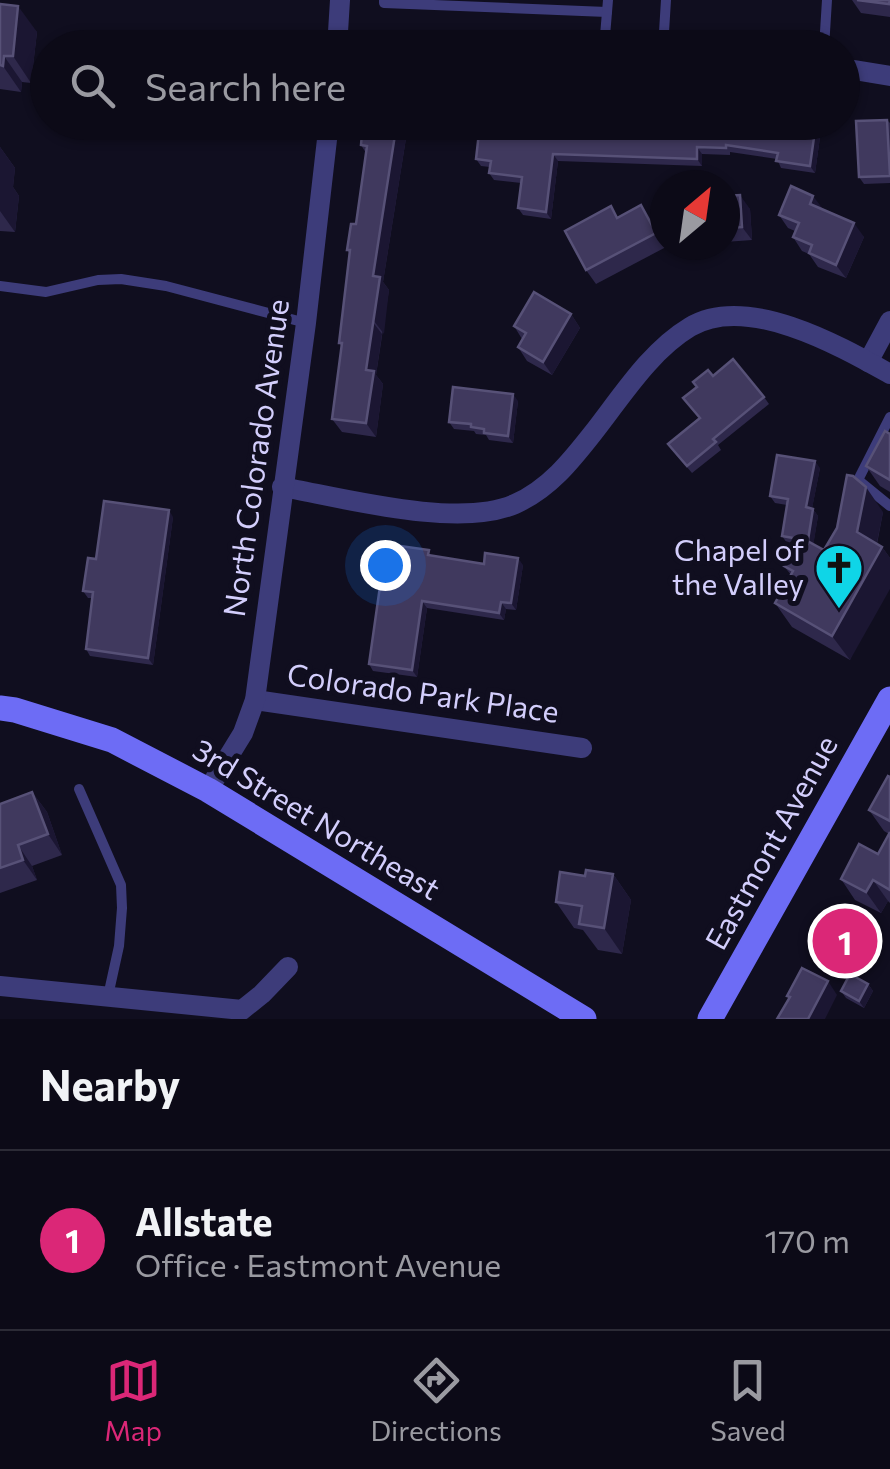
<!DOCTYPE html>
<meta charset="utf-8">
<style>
body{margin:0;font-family:Commissioner,sans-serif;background:#1a1824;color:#f1f3f6}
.compass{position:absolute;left:650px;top:170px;width:90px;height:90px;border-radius:50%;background:#0c0a17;box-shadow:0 2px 8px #0004;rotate:29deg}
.you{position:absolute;left:385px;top:565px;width:35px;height:35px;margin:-25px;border:8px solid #fff;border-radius:50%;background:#1a73e8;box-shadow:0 0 0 15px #1a73e833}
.badge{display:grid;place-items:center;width:65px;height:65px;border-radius:50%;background:#db2777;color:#fff;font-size:32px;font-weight:700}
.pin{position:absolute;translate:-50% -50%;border:5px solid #fff;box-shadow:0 2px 10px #0006}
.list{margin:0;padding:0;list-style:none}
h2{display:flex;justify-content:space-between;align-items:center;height:130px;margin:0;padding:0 40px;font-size:42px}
h2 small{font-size:32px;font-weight:400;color:#9a9aa1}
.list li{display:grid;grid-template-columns:65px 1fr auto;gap:30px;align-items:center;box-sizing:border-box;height:180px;padding:0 40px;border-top:2px solid #2c2b36}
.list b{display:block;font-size:38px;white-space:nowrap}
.list p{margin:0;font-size:32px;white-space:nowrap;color:#9a9aa1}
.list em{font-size:32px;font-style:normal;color:#9a9aa1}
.icon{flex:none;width:55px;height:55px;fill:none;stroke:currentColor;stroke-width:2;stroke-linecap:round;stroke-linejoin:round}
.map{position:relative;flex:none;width:890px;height:1019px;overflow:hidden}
.search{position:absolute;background:#0c0a17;box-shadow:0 2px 8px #0004;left:30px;right:30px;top:30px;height:110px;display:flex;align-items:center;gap:25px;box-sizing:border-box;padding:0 35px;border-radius:55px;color:#9a9aa1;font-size:38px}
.sheet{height:310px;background:#0c0a17}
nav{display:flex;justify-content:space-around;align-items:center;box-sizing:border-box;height:140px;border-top:2px solid #2c2b36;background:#0c0a17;font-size:28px;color:#9a9aa1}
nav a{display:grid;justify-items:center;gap:5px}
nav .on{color:#db2777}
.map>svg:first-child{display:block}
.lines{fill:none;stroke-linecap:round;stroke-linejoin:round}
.service{stroke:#3d3c7a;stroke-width:10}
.minor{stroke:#3d3c7a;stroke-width:20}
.secondary{stroke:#6d6cf5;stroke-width:25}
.wall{fill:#2e284b}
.shaded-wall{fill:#1b1632}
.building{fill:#40395e;stroke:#575177;stroke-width:2.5}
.labels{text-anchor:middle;stroke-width:10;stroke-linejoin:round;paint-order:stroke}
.street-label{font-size:30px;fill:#d3cefc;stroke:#100e1f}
.poi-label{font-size:30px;fill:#d3cefc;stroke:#100e1f;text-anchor:end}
</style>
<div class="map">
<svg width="890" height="1019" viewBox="0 0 890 1019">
<rect width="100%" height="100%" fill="#100e1f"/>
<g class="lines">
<g class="service">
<polyline points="384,0 384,3 607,12"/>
<polyline points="604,48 608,0"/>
<polyline points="663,48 666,0"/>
<polyline points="824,48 827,0"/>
<polyline points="0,286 46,292 98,280 121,279 166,286 306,323"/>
<polyline points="858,480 890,506"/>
<polyline points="854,494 858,480 890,417"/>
<polyline points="79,789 121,885 122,908 119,946 108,996"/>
</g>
<g class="minor">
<polyline points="337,48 340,0"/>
<polyline points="842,68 890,76"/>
<polyline points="868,362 890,321"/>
<path d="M282,487C343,498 459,529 515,504C549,489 571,461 593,433C622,396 650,351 690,327C747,293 840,346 890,374"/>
<polyline points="255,700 582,748"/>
<polyline points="208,790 243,733 255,700 306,323 329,122"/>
<polyline points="0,986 242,1010 262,994 288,967"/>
</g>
<g class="secondary">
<polyline points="0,708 15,710 112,740 208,790 584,1019"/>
<polyline points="710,1019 890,699"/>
</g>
</g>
<g class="wall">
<polygon points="852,0 890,0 890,17 861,13"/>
<polygon points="0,4 37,32 31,83 22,82 21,92 0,89"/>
<polygon points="887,120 890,123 890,183 864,184 859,177"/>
<polygon points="363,122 445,122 443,137 407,132 383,282 389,290 376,375 383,384 376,437 342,432 332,419 342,347 339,343 350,254 347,250 356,224 366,153 361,145"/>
<polygon points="515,124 572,125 821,130 815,173 781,168 777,159 730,152 730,155 702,154 702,166 558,161 551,219 523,215 518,208 521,183 494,180 489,173 490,167 481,166 476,159 500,127"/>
<polygon points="0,147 15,168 13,187 19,196 15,232 0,231"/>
<polygon points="725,196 750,209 752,240 725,242"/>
<polygon points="823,210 864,237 846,278 818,267 809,254 802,251 793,237 795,231 788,228 779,215"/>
<polygon points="619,217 651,219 666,247 596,284 586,270"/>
<polygon points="571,314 580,328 552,375 527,361 518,347 522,339 514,326"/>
<polygon points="713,376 764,397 769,404 718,445 721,450 692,473 673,451 699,418"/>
<polygon points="518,401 513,443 489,440 486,435 476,434 474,431 454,429 449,422"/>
<polygon points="890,434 890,492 880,486 866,466"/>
<polygon points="820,468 812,508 818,516 813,545 824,550 883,512 877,544 882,547 890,558 850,660 792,627 775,603 791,575 784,566 796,544 787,543 782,536 787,505 775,503 770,496"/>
<polygon points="173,517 153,665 90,656 86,649 93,598 88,598 83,591 96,559"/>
<polygon points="433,556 484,564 523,565 516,610 506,609 504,620 427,608 417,677 373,671 369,664"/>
<polygon points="890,777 890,903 888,901 881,913 855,900 841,879 878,854 889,834 884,831 869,810"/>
<polygon points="32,792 47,812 62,855 32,866 37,880 0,893 0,804"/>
<polygon points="613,874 631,900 622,954 598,950 583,930 574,928 556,902 585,876"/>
<polygon points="868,984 873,991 864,1008 846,998 841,991"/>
</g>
<g class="shaded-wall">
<polygon points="18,6 37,32 31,83 13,56"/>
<polygon points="4,56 22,82 21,92 3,66"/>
<polygon points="397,122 400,122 407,132 383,282 389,290 384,334 374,321 373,276"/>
<polygon points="434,122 445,122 443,137 433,124"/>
<polygon points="816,123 821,130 815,173 810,166"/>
<polygon points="0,147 15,168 13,187 19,196 15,232 0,211"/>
<polygon points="697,147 702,154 702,166 697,159"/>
<polygon points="553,154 558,161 551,219 546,212"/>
<polygon points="740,195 750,209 752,240 742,227"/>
<polygon points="813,196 823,209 810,204"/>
<polygon points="641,205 651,219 666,247 656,233"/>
<polygon points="854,223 864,237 846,278 836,265"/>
<polygon points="571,314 580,328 552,375 543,362"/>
<polygon points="372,321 382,334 376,375 383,384 376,437 366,423 366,370"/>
<polygon points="513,394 518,401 513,443 508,436"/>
<polygon points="815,461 820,468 811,514 806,507"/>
<polygon points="866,487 883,512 874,557 857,532"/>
<polygon points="813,509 818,516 813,547 808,540"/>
<polygon points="169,510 173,517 153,665 148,658"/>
<polygon points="882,547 890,558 890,589 850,660 832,636"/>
<polygon points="518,558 523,565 516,610 511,603"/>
<polygon points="422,601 427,608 417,677 412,670"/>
<polygon points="501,602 506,609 504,620 499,613"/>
<polygon points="32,792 47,812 62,855 48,834"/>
<polygon points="18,845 32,866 37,880 23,860"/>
<polygon points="613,874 631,900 622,954 604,928"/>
<polygon points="873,880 888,901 881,913 866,892"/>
<polygon points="828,981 837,995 825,1019 808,1019"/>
<polygon points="868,984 873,991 864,1008 859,1001"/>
</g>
<g class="building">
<polygon points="857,0 890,0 889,4"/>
<polygon points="0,4 18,6 13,56 4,56 3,66 0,65"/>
<polygon points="887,120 890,176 859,177 856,121"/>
<polygon points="363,122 397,122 373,276 380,277 366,370 374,371 366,423 332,419 342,343 339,343 350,250 347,250 351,224 356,224 367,146 361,145"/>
<polygon points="501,122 515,124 515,122 546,122 572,125 572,122 816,123 810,166 776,161 778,153 726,145 726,148 697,147 697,159 553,154 546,212 518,208 522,177 489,173 491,161 476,159 480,124 500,127"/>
<polygon points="791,186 813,196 810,204 854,223 836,265 809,253 812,245 793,237 799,223 779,215"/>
<polygon points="740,195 742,227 725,228 725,196"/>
<polygon points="641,205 656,233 586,270 565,231 611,206 617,218"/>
<polygon points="534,292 571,314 543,362 518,347 526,333 514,326"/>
<polygon points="733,359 764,397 713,439 716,442 687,466 668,444 700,418 683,398 697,387 693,382 708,370 713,376"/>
<polygon points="453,387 513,394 508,436 484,433 484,429 471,427 471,424 449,422"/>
<polygon points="885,431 890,434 890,480 866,466"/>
<polygon points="777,455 815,461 806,507 813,509 808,540 800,537 799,539 782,536 788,499 770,496"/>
<polygon points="847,475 853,476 866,487 857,532 882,547 832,636 775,603 793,571 784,566 800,537 824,550 837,528"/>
<polygon points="104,501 169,510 148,658 86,649 93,592 83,591 88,558 96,559"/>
<polygon points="386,544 429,550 428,555 484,564 485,553 518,558 511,603 501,602 499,613 422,601 412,670 369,664"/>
<polygon points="888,776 890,777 890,821 869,810"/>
<polygon points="32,792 48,834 18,845 23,860 0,868 0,804"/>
<polygon points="890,832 890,890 873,880 866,892 841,879 859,844 878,854"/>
<polygon points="586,870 613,874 604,928 579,924 582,906 556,902 560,872 585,876"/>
<polygon points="802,968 828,981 808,1019 777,1019 790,997 787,996"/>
<polygon points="850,974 868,984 859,1001 841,991"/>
</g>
<defs>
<g id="church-pin" transform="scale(2.5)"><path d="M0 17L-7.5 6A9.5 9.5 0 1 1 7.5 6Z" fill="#0fd5e7" stroke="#100e1f"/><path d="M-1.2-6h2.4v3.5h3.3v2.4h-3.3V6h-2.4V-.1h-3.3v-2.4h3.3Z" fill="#111"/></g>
</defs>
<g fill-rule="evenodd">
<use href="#church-pin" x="839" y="568"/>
</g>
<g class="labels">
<g class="street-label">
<text transform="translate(257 458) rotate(-82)" y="10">North Colorado Avenue</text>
<text transform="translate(423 694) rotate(8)" y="10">Colorado Park Place</text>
<text transform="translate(316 820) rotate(31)" y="10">3rd Street Northeast</text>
<text transform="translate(772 843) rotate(-61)" y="10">Eastmont Avenue</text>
</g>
<g class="poi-label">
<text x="804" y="561">Chapel of<tspan x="804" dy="34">the Valley</tspan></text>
</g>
</g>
</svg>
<svg class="compass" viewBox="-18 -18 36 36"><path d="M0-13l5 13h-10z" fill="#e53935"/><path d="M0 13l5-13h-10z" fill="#9a9aa1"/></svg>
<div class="you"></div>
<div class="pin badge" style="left:845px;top:941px">1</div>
<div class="search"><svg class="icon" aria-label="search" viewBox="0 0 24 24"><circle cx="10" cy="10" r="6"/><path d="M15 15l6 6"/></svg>Search here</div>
</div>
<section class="sheet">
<h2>Nearby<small></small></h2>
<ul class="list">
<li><span class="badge">1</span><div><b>Allstate</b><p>Office · Eastmont Avenue</p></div><em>170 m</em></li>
</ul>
</section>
<nav>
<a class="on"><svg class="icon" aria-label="map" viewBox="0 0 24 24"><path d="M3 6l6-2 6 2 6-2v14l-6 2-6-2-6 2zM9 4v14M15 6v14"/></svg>Map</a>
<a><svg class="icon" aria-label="directions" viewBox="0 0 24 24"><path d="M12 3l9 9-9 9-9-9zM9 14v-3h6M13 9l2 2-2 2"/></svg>Directions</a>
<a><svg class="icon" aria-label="saved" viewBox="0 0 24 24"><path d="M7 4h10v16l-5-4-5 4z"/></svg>Saved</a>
</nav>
